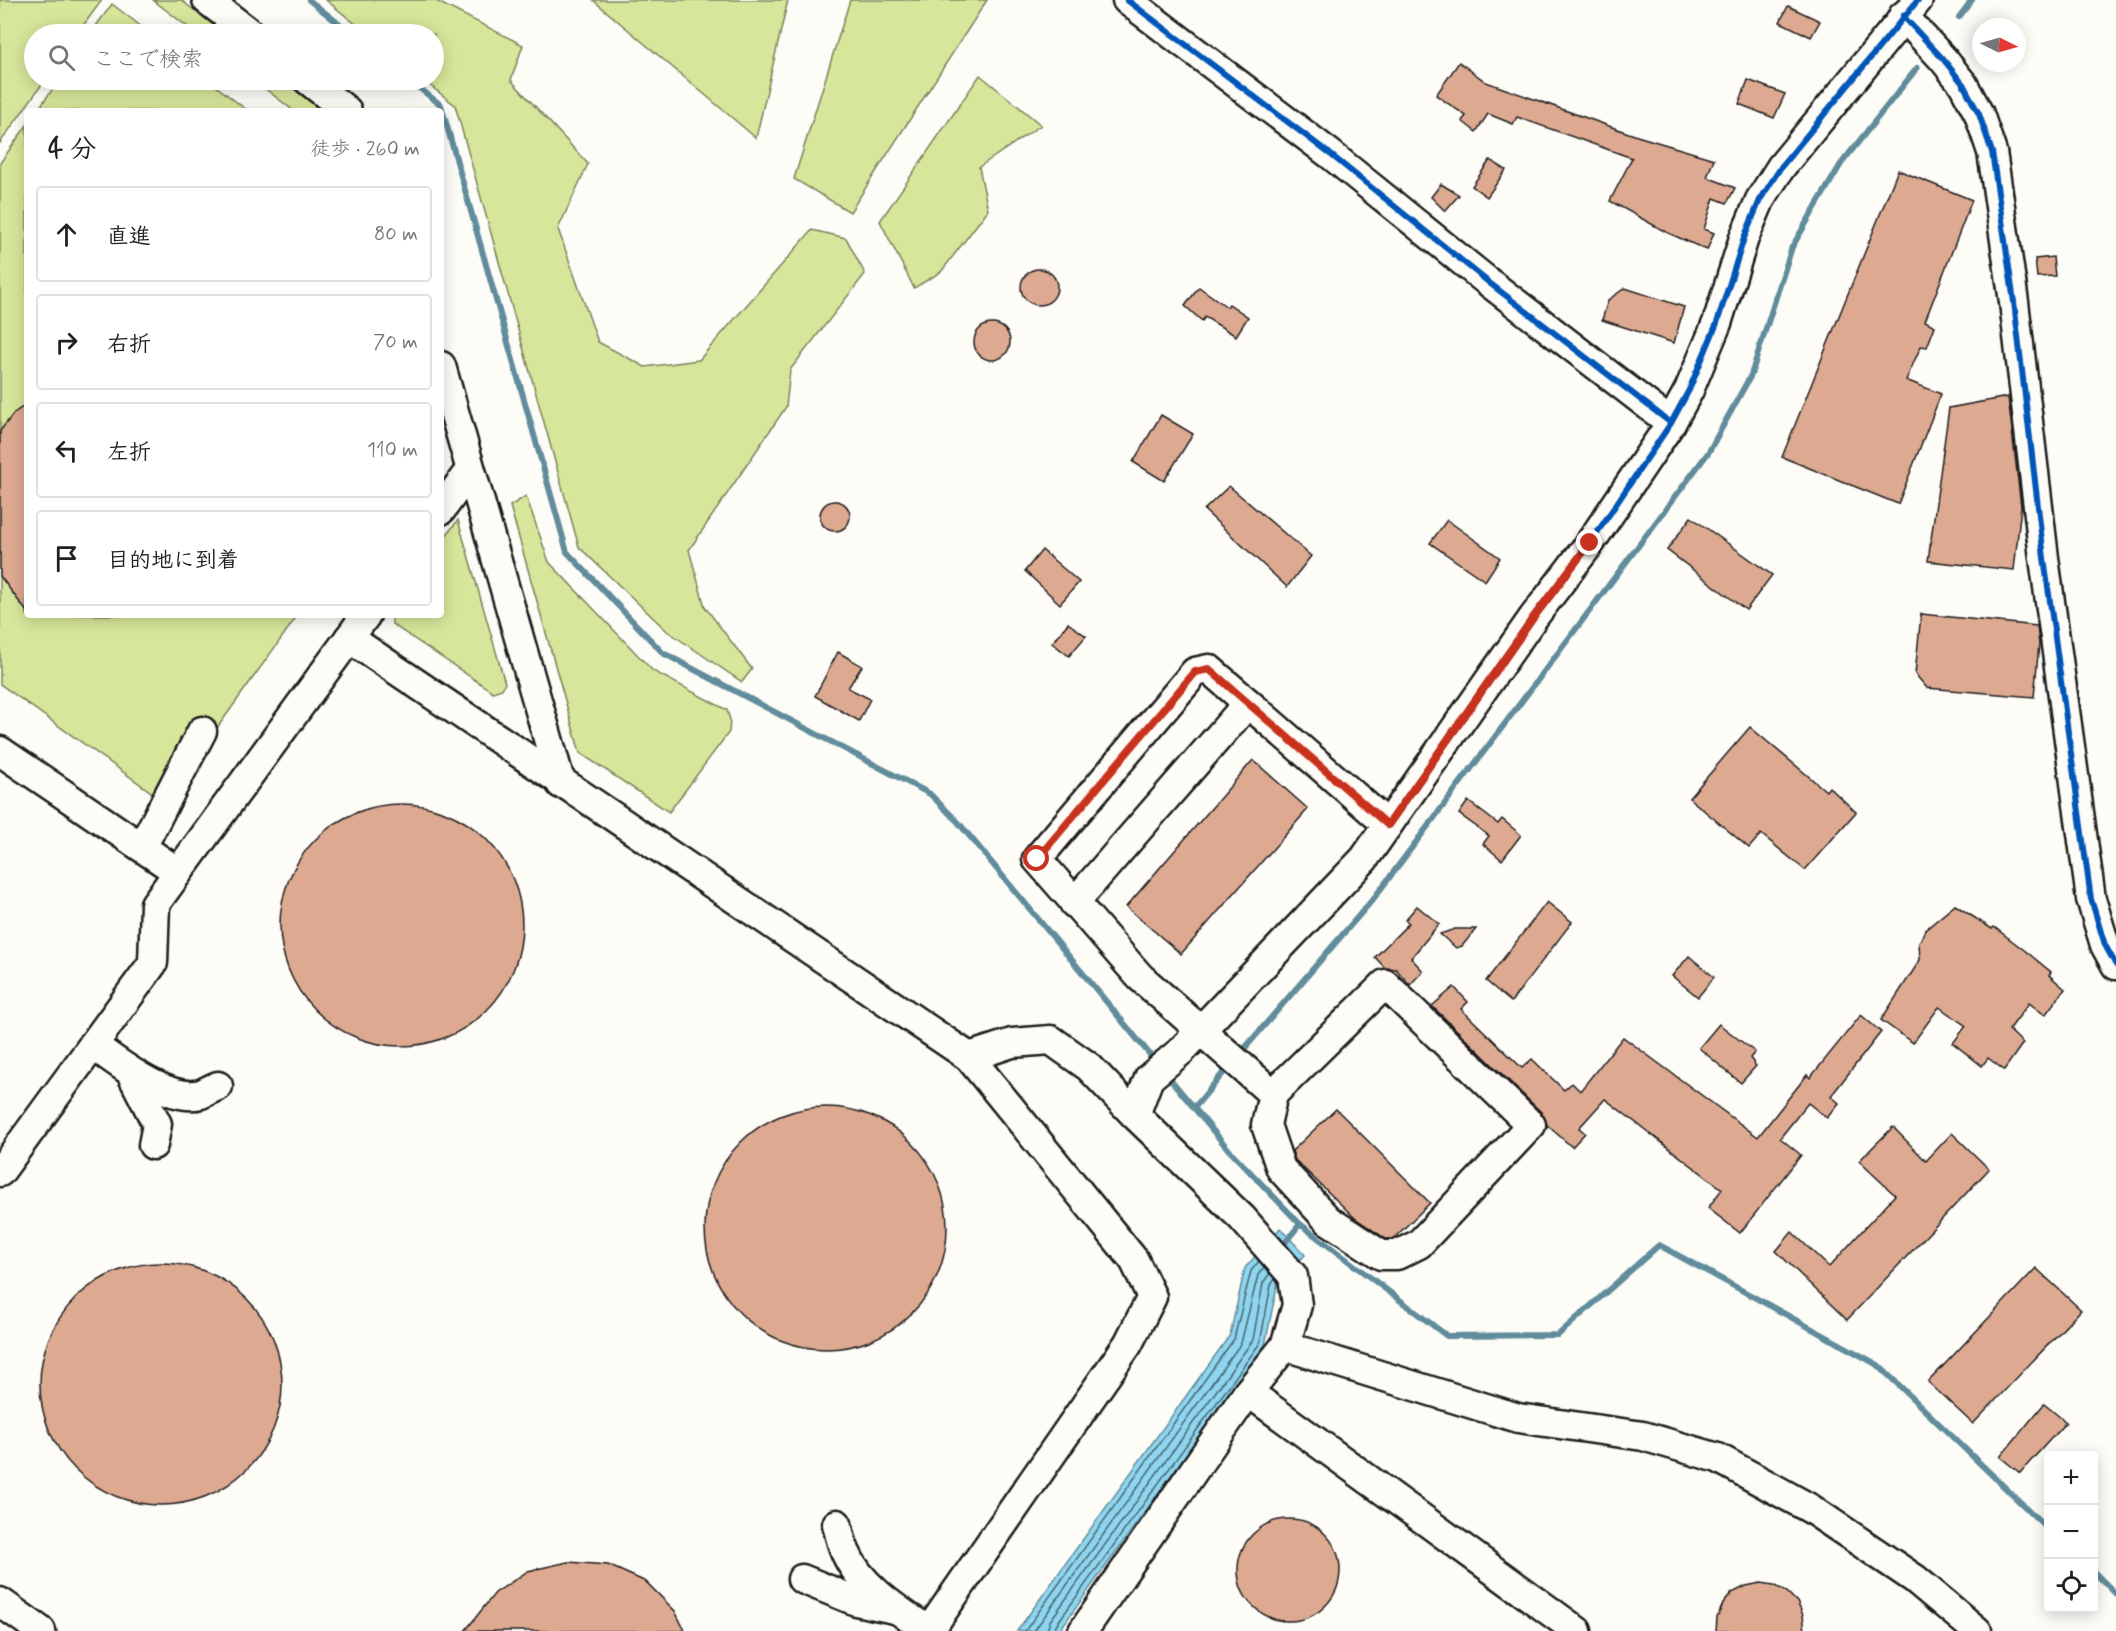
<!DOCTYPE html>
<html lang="ja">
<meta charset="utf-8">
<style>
body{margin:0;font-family:Mynerve,"Klee One",sans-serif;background:#f2f2f2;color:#202124}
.controls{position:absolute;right:18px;bottom:18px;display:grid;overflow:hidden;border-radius:6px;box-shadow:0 3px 15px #0003}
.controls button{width:54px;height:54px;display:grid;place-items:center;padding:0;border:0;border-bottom:2px solid #e0e0e0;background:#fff;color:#202124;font:30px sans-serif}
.compass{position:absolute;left:1972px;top:18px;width:54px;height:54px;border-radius:50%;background:#fff;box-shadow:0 3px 15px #0003;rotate:95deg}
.stop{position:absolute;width:18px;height:18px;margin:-14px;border:4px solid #c8321e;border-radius:50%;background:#fff}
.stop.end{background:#c8321e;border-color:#fff;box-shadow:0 2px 6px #0008}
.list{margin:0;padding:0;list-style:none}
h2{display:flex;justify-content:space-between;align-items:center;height:78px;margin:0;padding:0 24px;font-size:26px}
h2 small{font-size:20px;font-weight:400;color:#757577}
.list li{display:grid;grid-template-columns:39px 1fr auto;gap:18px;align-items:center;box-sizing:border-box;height:96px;margin:0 12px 12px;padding:0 12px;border:2px solid #e0e0e0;border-radius:6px}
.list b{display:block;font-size:22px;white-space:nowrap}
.list em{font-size:20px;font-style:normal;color:#757577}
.icon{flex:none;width:33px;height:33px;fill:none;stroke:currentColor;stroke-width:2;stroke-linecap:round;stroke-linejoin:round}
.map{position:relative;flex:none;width:2116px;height:1631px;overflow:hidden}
.search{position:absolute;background:#fff;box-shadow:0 3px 15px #0003;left:24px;top:24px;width:420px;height:66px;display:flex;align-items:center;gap:15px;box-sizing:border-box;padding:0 21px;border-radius:33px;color:#757577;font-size:22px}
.panel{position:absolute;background:#fff;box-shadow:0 3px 15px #0003;left:24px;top:108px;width:420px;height:510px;border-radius:6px}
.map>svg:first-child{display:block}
.green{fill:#d6e69a;stroke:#79815b;stroke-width:1.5}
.water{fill:#8ed6ef;stroke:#608c9b;stroke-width:1.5}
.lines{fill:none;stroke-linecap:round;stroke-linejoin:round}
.shore{stroke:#4a6670;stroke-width:1.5}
.stream{stroke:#608c9b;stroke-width:6}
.building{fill:#dda991;stroke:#1c1c1c;stroke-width:1.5}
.minor-casing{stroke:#1c1c1c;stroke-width:33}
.minor{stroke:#fdfcf7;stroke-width:28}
.cycleway-casing{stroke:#fdfcf7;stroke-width:10}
.cycleway{stroke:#0057b8;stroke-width:6}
.route{stroke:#c8321e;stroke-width:8}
</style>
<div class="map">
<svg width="2116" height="1631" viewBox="0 0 2116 1631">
<rect width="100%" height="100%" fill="#fdfcf7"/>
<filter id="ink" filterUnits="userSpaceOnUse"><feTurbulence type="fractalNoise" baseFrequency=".0167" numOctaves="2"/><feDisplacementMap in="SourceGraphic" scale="12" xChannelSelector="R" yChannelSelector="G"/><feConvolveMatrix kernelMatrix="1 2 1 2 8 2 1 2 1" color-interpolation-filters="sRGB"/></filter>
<g filter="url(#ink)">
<g class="green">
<polygon points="0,0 102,0 77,34 34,34 34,80 45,80 0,143"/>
<polygon points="153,0 181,0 225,34 197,34"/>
<polygon points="326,0 434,0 523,45 511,80 588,164 558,229 598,342 645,367 699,360 812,230 846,238 865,274 790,370 786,407 689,550 705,607 752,669 742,682 667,631 579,547 455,105 423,80 434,80 434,34 368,34"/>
<polygon points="593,0 788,0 756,138"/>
<polygon points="850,0 987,0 850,212 794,179"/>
<polygon points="112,4 151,34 90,34"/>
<polygon points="980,75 1041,125 979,167 988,210 941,272 914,288 880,221"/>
<polygon points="59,80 208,80 248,111 37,111"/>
<polygon points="254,80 282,80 323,111 294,111"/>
<polygon points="27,125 27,615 298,615 207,742 154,794 0,684 0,163"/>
<polygon points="526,496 549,562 653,671 727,710 730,720 729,732 669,812 580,753 510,506"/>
<polygon points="458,520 505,683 502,689 493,692 392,624 392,615 441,615 441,542"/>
</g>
<polygon class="water" points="1280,1228 1305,1255 1277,1286 1265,1345 1059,1631 1017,1631 1230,1335 1245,1268"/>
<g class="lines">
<g class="shore">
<polyline points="1025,1631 1234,1339 1251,1271 1259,1261"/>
<polyline points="1034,1631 1241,1343 1258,1275 1264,1267"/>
<polyline points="1047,1631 1050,1621 1253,1340 1263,1283 1270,1273"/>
<polyline points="1055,1631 1056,1625 1260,1343 1271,1285 1275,1279"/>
</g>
<g class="stream">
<polyline points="309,0 352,34"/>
<polyline points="1959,17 1972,0"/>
<polyline points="409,80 441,105 567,552 663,653 930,794 958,822 1156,1062"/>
<polyline points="1239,1055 1374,898 1708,453 1751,375 1792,247 1841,164 1917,68"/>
<polyline points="1166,1074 1229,1150 1300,1224 1447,1336 1558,1335 1659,1245 1878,1365 2048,1529"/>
<polyline points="1194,1108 1230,1065"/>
<polyline points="1284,1244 1300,1224"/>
<polyline points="2094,1572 2116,1594"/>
</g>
</g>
<g class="building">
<polygon points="1788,6 1820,21 1811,37 1780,22"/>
<polygon points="1459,62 1486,82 1637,136 1714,159 1707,177 1735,188 1727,203 1714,198 1704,229 1714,233 1707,250 1666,232 1610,201 1632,158 1517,117 1513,124 1488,114 1476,132 1462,121 1466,116 1436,95"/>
<polygon points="1748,80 1785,94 1774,118 1739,104"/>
<polygon points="1490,160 1506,170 1487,197 1472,186"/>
<polygon points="1898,170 1972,200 1925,321 1935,326 1927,347 1921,346 1906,380 1941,394 1898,504 1782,457"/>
<polygon points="1441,184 1459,195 1445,211 1431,197"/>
<polygon points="2053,257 2055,276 2037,277 2035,259"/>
<circle cx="1039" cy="287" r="18"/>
<polygon points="1199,287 1227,307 1229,304 1248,317 1236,336 1205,317 1202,321 1185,306"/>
<polygon points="1625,288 1684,307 1674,343 1602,320 1608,300"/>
<circle cx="992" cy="342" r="18"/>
<polygon points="2008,397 2021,506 2014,570 1928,561 1949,408"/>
<polygon points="27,404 27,612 0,576 0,431 14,413"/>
<polygon points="1161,415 1193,434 1164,481 1133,462"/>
<polygon points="1229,486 1311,556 1287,587 1204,510"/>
<circle cx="835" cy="516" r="15"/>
<polygon points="1691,517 1772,575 1746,610 1667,550"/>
<polygon points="1447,520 1500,558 1485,581 1430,543"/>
<polygon points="1042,550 1079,582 1060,604 1025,571"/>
<polygon points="1921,614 2037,626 2039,644 2034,697 1927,688 1915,674"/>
<polygon points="1068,623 1086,636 1069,656 1052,643"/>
<polygon points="838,652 862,666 848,688 870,699 859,721 815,696"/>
<polygon points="1750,727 1826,791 1829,787 1856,812 1805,870 1761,834 1749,848 1689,798"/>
<polygon points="1253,760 1308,809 1181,954 1126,907"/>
<polygon points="1468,801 1498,824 1502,819 1521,835 1502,860 1483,844 1489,836 1459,814"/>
<circle cx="401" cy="925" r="121"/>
<polygon points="1547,902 1572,922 1511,1002 1486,981"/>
<polygon points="1955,905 1992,929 1994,927 2028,953 2051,972 2049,975 2065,989 2045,1015 2029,1003 2009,1030 2023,1043 2004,1070 1988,1058 1982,1066 1953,1043 1966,1026 1939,1007 1913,1043 1881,1020 1920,960 1919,943 1925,930"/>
<polygon points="1417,906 1439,924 1411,958 1423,971 1410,985 1396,969 1385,968 1375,957 1409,923 1405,920"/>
<polygon points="1455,929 1476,929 1462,946 1456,948 1440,934"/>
<polygon points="1689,956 1714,977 1698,997 1672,976"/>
<polygon points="1454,987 1468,1002 1461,1009 1522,1068 1532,1059 1564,1090 1572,1083 1580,1091 1623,1037 1758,1137 1807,1075 1810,1078 1861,1015 1881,1032 1831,1096 1839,1103 1827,1118 1808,1103 1780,1138 1801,1155 1740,1233 1708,1208 1722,1189 1605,1099 1579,1128 1585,1133 1572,1147 1547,1125 1542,1113 1432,1006"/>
<polygon points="1719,1024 1755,1052 1750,1058 1756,1066 1741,1083 1699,1048"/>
<circle cx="826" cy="1228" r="121"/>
<polygon points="1336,1109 1430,1203 1393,1239 1386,1239 1355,1218 1295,1160 1292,1151"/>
<polygon points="1893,1127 1926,1161 1952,1133 1989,1169 1847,1320 1776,1251 1792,1232 1829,1267 1895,1195 1859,1161"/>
<circle cx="161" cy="1384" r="121"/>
<polygon points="2036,1268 2081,1310 1973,1424 1928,1382"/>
<polygon points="2044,1404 2066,1422 2020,1473 2000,1457"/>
<circle cx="1289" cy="1570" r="51"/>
<polygon points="568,1562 608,1565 646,1582 675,1611 685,1631 465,1631 495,1593 528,1571"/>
<polygon points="1761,1583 1774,1585 1787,1592 1797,1602 1803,1615 1805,1631 1716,1631 1717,1618 1723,1604 1732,1593 1746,1586"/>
</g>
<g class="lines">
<g class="minor-casing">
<g id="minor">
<polyline points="207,0 251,34"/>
<polyline points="1127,0 1330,154 1487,281 1671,423"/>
<polyline points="1903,16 1943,59 1963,84 1979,114 1992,152 2014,302 2044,558 2091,899 2105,945 2116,965"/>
<polyline points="308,80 347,111"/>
<polyline points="441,366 561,784"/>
<polyline points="441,510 470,470"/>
<path d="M349,638L969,1057L1134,1260L1152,1297L1128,1344L929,1631C899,1611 859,1586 845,1551C841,1542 839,1532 837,1524"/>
<polyline points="0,751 178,872"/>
<polyline points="142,847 202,731"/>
<polyline points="1074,903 1248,703"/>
<polygon points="1385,984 1531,1125 1419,1244 1397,1255 1381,1255 1328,1220 1281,1169 1266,1125 1273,1094"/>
<path d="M93,1045C118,1063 169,1103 201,1094C206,1092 212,1088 218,1086"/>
<polyline points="969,1057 1012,1043 1051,1040 1089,1067 1135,1115 1242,1218 1293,1276 1297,1305 1285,1346 1248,1392 1083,1631"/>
<polyline points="131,1073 157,1124 153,1145"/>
<polyline points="1273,1094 1140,977 1037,859 1195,672 1209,669 1388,825"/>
<polyline points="1135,1115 1149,1078 1181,1051 1364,859 1533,618 1590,543 1671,423 1689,390 1717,323 1744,238 1760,200 1781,167 1918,0"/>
<polyline points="0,1172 153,963 155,904 366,615"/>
<polyline points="1285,1346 1518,1418 1643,1436 1718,1458 1811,1509 1915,1579 1977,1631"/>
<polyline points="1248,1392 1577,1631"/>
<polyline points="802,1579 856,1601 895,1609"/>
<polyline points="0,1602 41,1631"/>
</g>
</g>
<use href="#minor" class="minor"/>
<g class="cycleway-casing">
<g id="cycleway">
<polyline points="1127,0 1330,154 1487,281 1671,423"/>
<polyline points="1903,16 1943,59 1963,84 1979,114 1992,152 2014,302 2044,558 2091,899 2105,945 2116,965"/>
<polyline points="1388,825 1533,618 1590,543 1671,423 1689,390 1717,323 1744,238 1760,200 1781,167 1918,0"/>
</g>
</g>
<use href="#cycleway" class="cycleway"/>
</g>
</g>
<g class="lines" filter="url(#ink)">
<polyline class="route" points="1037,859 1195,672 1209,669 1388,825 1533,618 1590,543"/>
</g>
</svg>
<div class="controls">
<button>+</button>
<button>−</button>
<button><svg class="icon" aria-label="locate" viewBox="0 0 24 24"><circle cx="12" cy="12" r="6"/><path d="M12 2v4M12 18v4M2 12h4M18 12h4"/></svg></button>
</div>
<svg class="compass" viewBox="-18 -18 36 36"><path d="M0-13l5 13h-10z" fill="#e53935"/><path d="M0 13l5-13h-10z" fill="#757577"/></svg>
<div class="stop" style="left:1037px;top:859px"></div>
<div class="stop end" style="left:1590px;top:543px"></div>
<div class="search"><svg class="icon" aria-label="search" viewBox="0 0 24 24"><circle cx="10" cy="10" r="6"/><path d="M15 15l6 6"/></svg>ここで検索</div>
<section class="panel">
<h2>4 分<small>徒歩 · 260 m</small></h2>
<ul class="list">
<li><svg class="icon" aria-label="ahead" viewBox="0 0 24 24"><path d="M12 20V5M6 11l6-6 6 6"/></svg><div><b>直進</b></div><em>80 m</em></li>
<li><svg class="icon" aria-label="right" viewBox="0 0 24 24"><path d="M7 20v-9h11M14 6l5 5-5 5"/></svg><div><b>右折</b></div><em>70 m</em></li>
<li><svg class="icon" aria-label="left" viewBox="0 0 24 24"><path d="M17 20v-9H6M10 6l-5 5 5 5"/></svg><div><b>左折</b></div><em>110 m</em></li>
<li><svg class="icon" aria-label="arrive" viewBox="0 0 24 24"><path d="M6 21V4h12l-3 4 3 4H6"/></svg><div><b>目的地に到着</b></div></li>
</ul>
</section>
</div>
